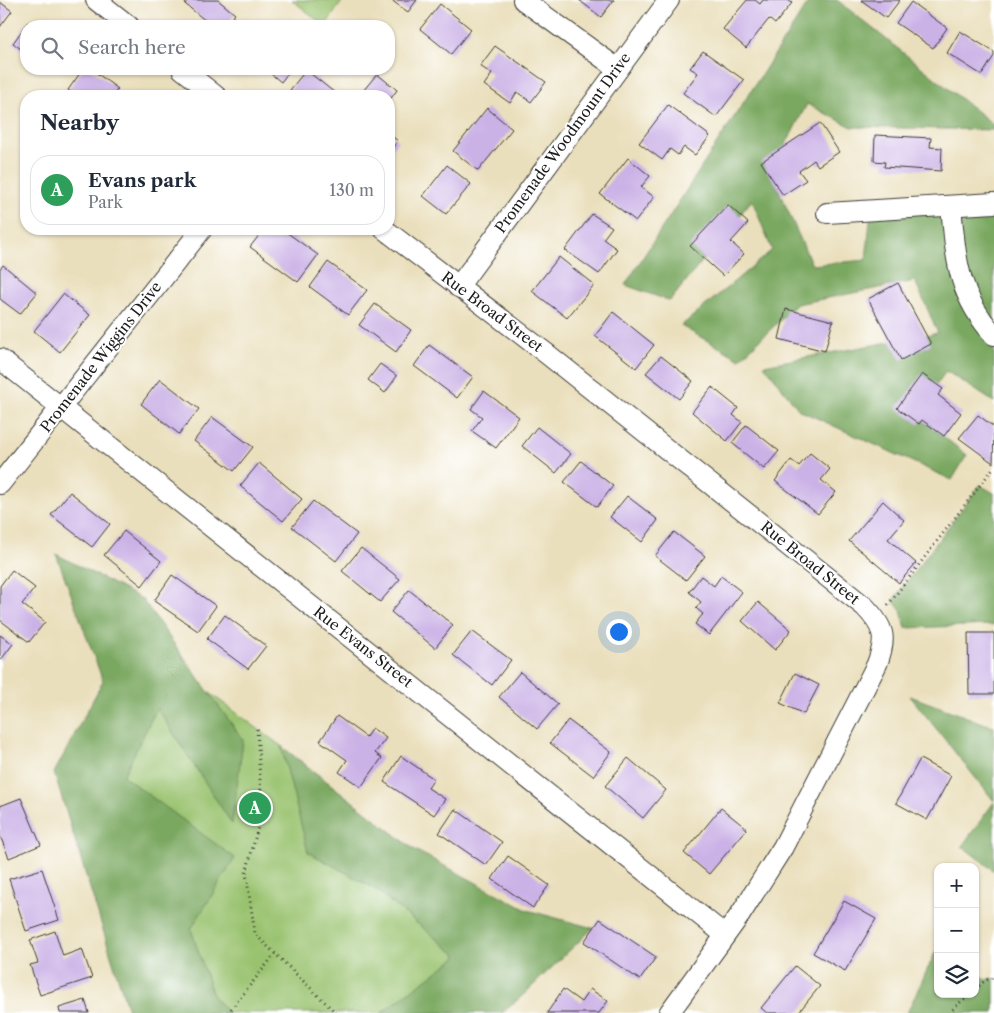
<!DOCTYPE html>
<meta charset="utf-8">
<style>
body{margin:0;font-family:"Libre Caslon Text",serif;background:#f2f2f3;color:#1f2937}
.controls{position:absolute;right:15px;bottom:15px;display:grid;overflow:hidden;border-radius:10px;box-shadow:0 1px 4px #0004}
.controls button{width:45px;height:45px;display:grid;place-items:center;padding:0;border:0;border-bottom:1px solid #e0e1e3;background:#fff;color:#1f2937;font:25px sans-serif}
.you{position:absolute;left:618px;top:631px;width:18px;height:18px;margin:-12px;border:4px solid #fff;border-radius:50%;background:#1a73e8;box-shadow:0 0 0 8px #1a73e833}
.badge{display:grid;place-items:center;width:32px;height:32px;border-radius:50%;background:#b45309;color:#fff;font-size:16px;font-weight:700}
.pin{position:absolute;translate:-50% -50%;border:2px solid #fff;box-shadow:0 1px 5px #0006}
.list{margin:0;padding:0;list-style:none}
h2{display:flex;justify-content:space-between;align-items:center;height:65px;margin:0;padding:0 20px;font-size:21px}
h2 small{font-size:16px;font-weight:400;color:#747a83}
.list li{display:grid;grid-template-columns:32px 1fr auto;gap:15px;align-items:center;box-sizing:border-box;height:70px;margin:0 10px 10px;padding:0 10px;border:1px solid #e0e1e3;border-radius:20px}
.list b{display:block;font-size:19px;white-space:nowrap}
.list p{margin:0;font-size:16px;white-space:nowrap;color:#747a83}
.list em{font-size:16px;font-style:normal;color:#747a83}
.icon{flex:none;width:28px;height:28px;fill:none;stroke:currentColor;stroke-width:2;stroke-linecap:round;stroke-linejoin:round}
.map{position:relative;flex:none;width:994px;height:1013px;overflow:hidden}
.search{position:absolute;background:#fff;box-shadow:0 1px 4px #0004;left:20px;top:20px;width:375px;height:55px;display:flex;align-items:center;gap:12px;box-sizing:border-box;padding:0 18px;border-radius:20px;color:#747a83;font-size:19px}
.panel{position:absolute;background:#fff;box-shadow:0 1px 4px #0004;left:20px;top:90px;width:375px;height:145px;border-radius:20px}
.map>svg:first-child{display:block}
.green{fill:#99c26e;stroke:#5a6f45}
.forest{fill:#7aa861;stroke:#4b623e}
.building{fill:#cab1e6}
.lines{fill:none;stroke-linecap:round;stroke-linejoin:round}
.minor-casing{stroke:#3b3934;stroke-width:22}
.path{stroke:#3b3934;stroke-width:3;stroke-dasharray:1 4;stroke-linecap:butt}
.minor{stroke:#fff;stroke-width:20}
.labels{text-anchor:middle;stroke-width:4;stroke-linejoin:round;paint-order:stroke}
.street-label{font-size:15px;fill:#1c1c1c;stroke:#fff}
</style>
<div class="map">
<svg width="994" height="1013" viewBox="0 0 994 1013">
<rect width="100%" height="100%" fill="#fff"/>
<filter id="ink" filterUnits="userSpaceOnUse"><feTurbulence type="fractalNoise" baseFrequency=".02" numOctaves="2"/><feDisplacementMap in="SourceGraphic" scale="10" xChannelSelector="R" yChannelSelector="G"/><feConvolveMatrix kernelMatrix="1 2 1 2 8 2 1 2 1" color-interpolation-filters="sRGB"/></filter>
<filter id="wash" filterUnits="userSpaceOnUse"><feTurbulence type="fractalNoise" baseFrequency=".0096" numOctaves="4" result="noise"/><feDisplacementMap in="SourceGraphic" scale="20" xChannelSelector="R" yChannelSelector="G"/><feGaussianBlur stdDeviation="1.12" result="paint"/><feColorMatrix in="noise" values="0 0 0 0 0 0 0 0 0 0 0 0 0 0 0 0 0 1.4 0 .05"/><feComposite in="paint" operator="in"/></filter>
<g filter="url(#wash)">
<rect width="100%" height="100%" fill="#eadfbc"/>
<g class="green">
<polygon points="292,0 343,0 325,26"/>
<polygon points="168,662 281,746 523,934 467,1013 140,1013 95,777"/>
</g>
<g class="forest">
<polygon points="810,0 837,0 994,125 994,130 852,127 807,104 771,173 812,265 866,260 871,210 994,203 994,402 946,371 916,415 967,455 952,480 799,410 764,365 938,333 915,281 797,304 740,359 681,326 772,250 752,200 670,301 625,285"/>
<polygon points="980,485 994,493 994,625 906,628 901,611 893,600"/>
<polygon points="56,554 142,599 243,740 232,824 157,708 123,776 235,858 191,929 213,996 228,1013 129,1013 54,773 103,681"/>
<polygon points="910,696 994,727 994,801"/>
<polygon points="281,746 415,850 527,910 593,928 521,997 502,1013 381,1013 458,956 372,887 308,852"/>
<polygon points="994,802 994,871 962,846"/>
<polygon points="938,952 938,994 975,994 975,969 986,980 994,978 994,1013 907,1013 935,953"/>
</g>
<g id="blocks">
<g class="building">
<polygon points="188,0 218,0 235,14 225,26 212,26 185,4"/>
<polygon points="391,0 417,0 408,12"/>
<polygon points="579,0 614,0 601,17"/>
<polygon points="747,0 755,0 760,4 763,0 788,0 792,3 775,24 769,19 746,48 723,29"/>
<polygon points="861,0 900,0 886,18"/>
<polygon points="0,2 12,11 0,27"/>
<polygon points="911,2 947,28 933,48 896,23"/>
<polygon points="440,4 471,29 451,54 420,29"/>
<polygon points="255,20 263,26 250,26"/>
<polygon points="28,22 34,26 26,26 26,53 13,43"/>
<polygon points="960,31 994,52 994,56 982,75 947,53"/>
<polygon points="495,46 546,82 531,102 517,92 510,103 484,85 492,74 480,66"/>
<polygon points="703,51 744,80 716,117 683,93 698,73 690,68"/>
<polygon points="83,69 91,69 118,89 112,96 76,96 68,90"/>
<polygon points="265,69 291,69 281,82"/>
<polygon points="306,70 335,93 332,96 298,96 290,90"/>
<polygon points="377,74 397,90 389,101 389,96 370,96 363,91"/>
<polygon points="668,105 710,136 695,155 684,147 678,155 670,149 662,160 639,143"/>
<polygon points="487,108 512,129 478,171 453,151"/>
<polygon points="820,123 839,152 818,166 814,160 799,171 806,180 783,195 761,162"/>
<polygon points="389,134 398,141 389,152"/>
<polygon points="875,135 931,138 930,147 942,148 941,171 884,167 885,162 874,161"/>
<polygon points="628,158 650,176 641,187 654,197 636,221 600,194"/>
<polygon points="447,165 471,184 446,214 423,196"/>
<polygon points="728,205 748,223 731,242 744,254 723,276 690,246"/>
<polygon points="592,214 612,227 603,239 617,249 599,274 565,250"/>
<polygon points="264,229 282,229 318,255 298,282 250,247"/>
<polygon points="559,257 594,285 567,318 532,291"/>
<polygon points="328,262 367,290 348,315 310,287"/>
<polygon points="3,265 37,293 20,314 0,299 0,269"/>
<polygon points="898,283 931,344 901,360 868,299"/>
<polygon points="63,294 90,315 60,352 34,331"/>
<polygon points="375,304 411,330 396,352 359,325"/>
<polygon points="786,309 833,321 825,351 779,339"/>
<polygon points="613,312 654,345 636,368 595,336"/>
<polygon points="429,345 473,377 457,398 414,366"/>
<polygon points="661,356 693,381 679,399 646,373"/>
<polygon points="380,364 397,376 385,393 368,380"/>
<polygon points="922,374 943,389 938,395 961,413 944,436 922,420 919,424 897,408"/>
<polygon points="160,379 199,409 179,434 141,404"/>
<polygon points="712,387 738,408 733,415 742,422 727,441 692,412"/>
<polygon points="484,391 519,417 496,448 472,431 482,417 471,409"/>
<polygon points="978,415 994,427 993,463 959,438"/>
<polygon points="212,417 253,447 234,471 194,441"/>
<polygon points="746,425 779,451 764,469 732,443"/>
<polygon points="537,427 571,454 556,473 522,446"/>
<polygon points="810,453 830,469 821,480 836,492 818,514 775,481 791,460 799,466"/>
<polygon points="581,461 613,486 597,507 564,482"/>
<polygon points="259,463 302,499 283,521 240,486"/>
<polygon points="70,492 110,524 92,547 51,515"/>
<polygon points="627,496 658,520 642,542 610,517"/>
<polygon points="313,501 357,534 336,561 292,527"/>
<polygon points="883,501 904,520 888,539 916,563 899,583 849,541"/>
<polygon points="124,531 161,561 142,586 104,555"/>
<polygon points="674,532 705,556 686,580 655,556"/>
<polygon points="361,548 400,579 380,602 342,571"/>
<polygon points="12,570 35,588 22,604 45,622 29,642 0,620 0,586"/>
<polygon points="172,575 216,606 198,631 154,601"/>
<polygon points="701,576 714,586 721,576 742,592 709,635 695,624 703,614 696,608 701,602 689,592"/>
<polygon points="409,590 453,625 435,648 391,612"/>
<polygon points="758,602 791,630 775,650 742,621"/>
<polygon points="225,615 266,646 248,669 207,639"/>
<polygon points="472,631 511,660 492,685 453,655"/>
<polygon points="968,633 994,633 994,694 969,694"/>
<polygon points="0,635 13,644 0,661"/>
<polygon points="520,672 558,704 537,729 499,697"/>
<polygon points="795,673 819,685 804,714 780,703"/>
<polygon points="337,716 366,737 372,728 386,738 375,753 382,758 361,787 339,772 347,760 320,741"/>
<polygon points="568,720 611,752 593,776 550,743"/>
<polygon points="401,756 434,779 428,788 445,799 434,815 384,782"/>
<polygon points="628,758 666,790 643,818 605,786"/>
<polygon points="920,759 951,776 927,820 896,803"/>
<polygon points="21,798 41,845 9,858 0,836 0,806"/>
<polygon points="721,808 747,829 709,874 684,853"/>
<polygon points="455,809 502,842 486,865 439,833"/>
<polygon points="508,856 549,885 533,908 492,879"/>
<polygon points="42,869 59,920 26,931 9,879"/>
<polygon points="844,901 876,919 845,971 813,953"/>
<polygon points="600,919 656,957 640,980 584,942"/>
<polygon points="55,931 63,956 82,949 92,978 40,995 30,965 38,963 30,940"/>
<polygon points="795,966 820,986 798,1013 767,1013 761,1008"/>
<polygon points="563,989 581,1002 590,989 608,1001 599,1013 547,1013"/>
<polygon points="85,1000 89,1013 60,1013 59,1008"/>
</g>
</g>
</g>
<g filter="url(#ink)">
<use href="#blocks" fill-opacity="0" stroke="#3b3934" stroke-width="1"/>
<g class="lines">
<g class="minor-casing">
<g id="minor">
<polyline points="96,0 129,26"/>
<polyline points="523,0 618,69"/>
<polyline points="182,69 216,96"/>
<path d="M951,206C956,258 957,294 994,335"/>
<polyline points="827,213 994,203"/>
<path d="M384,229L547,354L865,607C885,628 887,638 877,664L783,847L740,915L669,1013"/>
<polyline points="458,287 669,0"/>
<polyline points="0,359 725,935"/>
<polyline points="0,484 202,229"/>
</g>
</g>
<g class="path">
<polyline points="888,605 994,467"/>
<polyline points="257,729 262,812 246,873 255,934 336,1013"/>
<polyline points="975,989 986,980 994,978"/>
<polyline points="228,1013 275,954"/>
<polyline points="949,1013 969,994"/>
</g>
<use href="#minor" class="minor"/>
</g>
</g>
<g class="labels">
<g class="street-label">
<text transform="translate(563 143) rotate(-54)" y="5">Promenade Woodmount Drive</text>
<text transform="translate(492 312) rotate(37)" y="5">Rue Broad Street</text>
<text transform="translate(101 357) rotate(-52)" y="5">Promenade Wiggins Drive</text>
<text transform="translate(810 563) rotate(39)" y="5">Rue Broad Street</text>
<text transform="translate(363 647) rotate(38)" y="5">Rue Evans Street</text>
</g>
</g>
</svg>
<div class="controls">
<button>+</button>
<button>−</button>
<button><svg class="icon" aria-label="layers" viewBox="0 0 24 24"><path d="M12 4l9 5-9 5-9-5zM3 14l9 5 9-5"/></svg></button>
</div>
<div class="you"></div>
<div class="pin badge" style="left:255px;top:808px;background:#2e9e5b">A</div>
<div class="search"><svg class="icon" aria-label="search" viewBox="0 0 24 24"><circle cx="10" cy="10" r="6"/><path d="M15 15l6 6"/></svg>Search here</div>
<section class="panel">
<h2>Nearby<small></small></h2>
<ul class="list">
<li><span class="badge" style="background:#2e9e5b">A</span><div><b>Evans park</b><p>Park</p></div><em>130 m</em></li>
</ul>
</section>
</div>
